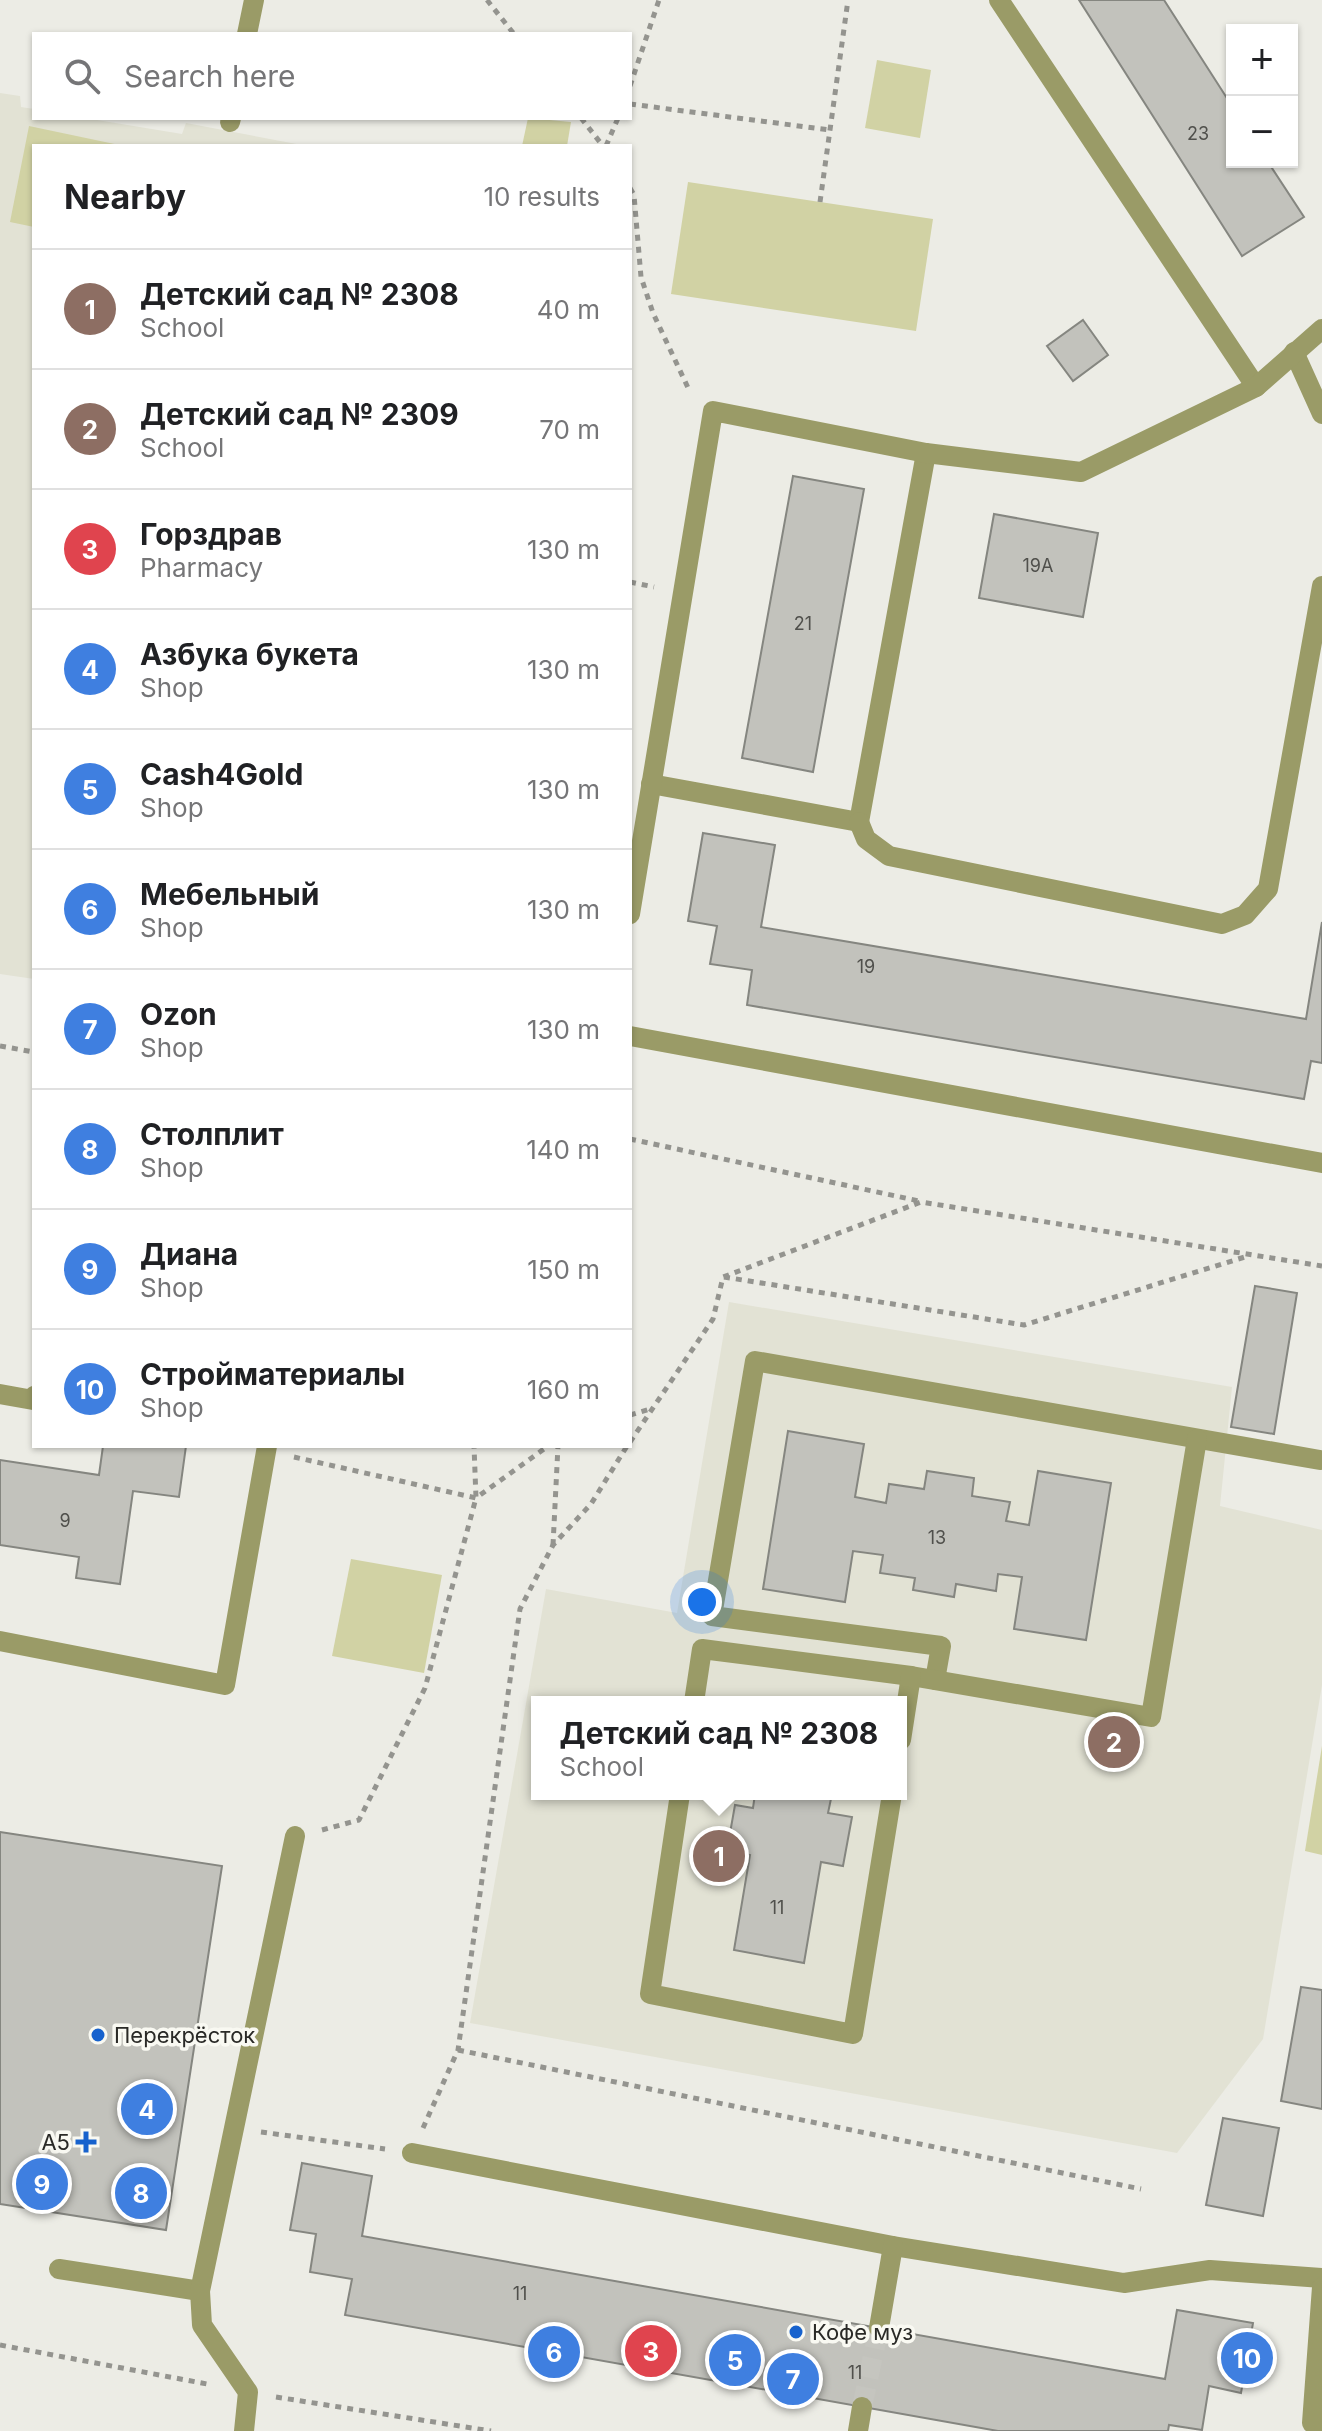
<!DOCTYPE html>
<meta charset="utf-8">
<style>
body{margin:0;font-family:Inter,sans-serif;background:#f2f2f2;color:#202124}
.controls{position:absolute;right:24px;top:24px;display:grid;overflow:hidden;border-radius:0px;box-shadow:0 2px 6px #0004}
.controls button{width:72px;height:72px;display:grid;place-items:center;padding:0;border:0;border-bottom:2px solid #e0e0e0;background:#fff;color:#202124;font:40px sans-serif}
.you{position:absolute;left:702px;top:1602px;width:28px;height:28px;margin:-20px;border:6px solid #fff;border-radius:50%;background:#1a73e8;box-shadow:0 0 0 12px #1a73e833}
.badge{display:grid;place-items:center;width:52px;height:52px;border-radius:50%;background:#111827;color:#fff;font-size:26px;font-weight:700}
.pin{position:absolute;translate:-50% -50%;border:4px solid #fff;box-shadow:0 2px 8px #0006}
.popup{position:absolute;left:531px;top:1696px;width:376px;height:104px;box-sizing:border-box;display:grid;place-content:center;border-radius:0px;background:#fff;filter:drop-shadow(0 2px 6px #0005);font-size:26px;white-space:nowrap;color:#757577}
.popup b{font-size:30px;color:#202124}
.popup::after{content:'';position:absolute;left:50%;top:100%;margin-left:-16px;border:16px solid transparent;border-top-color:#fff}
.list{margin:0;padding:0;list-style:none}
h2{display:flex;justify-content:space-between;align-items:center;height:104px;margin:0;padding:0 32px;font-size:34px}
h2 small{font-size:26px;font-weight:400;color:#757577}
.list li{display:grid;grid-template-columns:52px 1fr auto;gap:24px;align-items:center;box-sizing:border-box;height:120px;padding:0 32px;border-top:2px solid #e0e0e0}
.list b{display:block;font-size:30px;white-space:nowrap}
.list p{margin:0;font-size:26px;white-space:nowrap;color:#757577}
.list em{font-size:26px;font-style:normal;color:#757577}
.icon{flex:none;width:44px;height:44px;fill:none;stroke:currentColor;stroke-width:2;stroke-linecap:round;stroke-linejoin:round}
.map{position:relative;flex:none;width:1322px;height:2431px;overflow:hidden}
.search{position:absolute;background:#fff;box-shadow:0 2px 6px #0004;left:32px;top:32px;width:600px;height:88px;display:flex;align-items:center;gap:20px;box-sizing:border-box;padding:0 28px;border-radius:0px;color:#757577;font-size:30px}
.panel{position:absolute;background:#fff;box-shadow:0 2px 6px #0004;left:32px;top:144px;width:600px;height:1304px;border-radius:0px}
.map>svg:first-child{display:block}
.built{fill:#e2e2d4;fill-rule:evenodd}
.green{fill:#d1d2a4}
.building{fill:#c2c2bc;stroke:#858680;stroke-width:2}
.lines{fill:none;stroke-linecap:round;stroke-linejoin:round}
.minor-tunnel{stroke:#c5c5bf;stroke-width:20;stroke-dasharray:20 10;stroke-linecap:butt}
.path{stroke:#94948f;stroke-width:5;stroke-dasharray:6 6;stroke-linecap:butt}
.minor{stroke:#9a9b67;stroke-width:20}
.poi-dot{fill:#1762cd;stroke:#f9f9f2;stroke-width:3}
.labels{text-anchor:middle;stroke-width:7;stroke-linejoin:round;paint-order:stroke}
.number-label{font-size:18px;fill:#50504c}
.poi-label{font-size:22px;fill:#2a2a27;stroke:#f9f9f2;text-anchor:start}
</style>
<div class="map">
<svg width="1322" height="2431" viewBox="0 0 1322 2431">
<rect width="100%" height="100%" fill="#ecece5"/>
<g class="built">
<polygon points="0,93 20,96 21,107 34,109 34,118 85,118 182,134 186,123 307,146 34,146 34,979 0,974"/>
<path d="M729,1302L1232,1387L1220,1506L1322,1530V1685L1263,2039L1177,2153L470,2023L546,1589L677,1613ZM537,1702H901V1794H537Z"/>
</g>
<g class="green">
<polygon points="877,60 931,70 920,138 865,128"/>
<polygon points="528,118 571,122 567,146 522,146"/>
<polygon points="29,126 124,146 34,146 34,227 10,222"/>
<polygon points="688,182 933,219 916,331 671,294"/>
<polygon points="351,1559 442,1575 424,1673 332,1656"/>
<polygon points="1322,1746 1322,1855 1305,1851"/>
</g>
<g class="building">
<polygon points="1079,0 1164,0 1232,106 1232,162 1268,162 1304,217 1242,256"/>
<polygon points="1083,320 1108,355 1073,381 1047,346"/>
<polygon points="793,476 864,489 813,772 742,758"/>
<polygon points="994,514 1098,533 1083,617 979,598"/>
<polygon points="703,833 775,845 761,927 1306,1019 1322,922 1322,1063 1311,1061 1304,1099 747,1005 752,970 710,964 717,926 688,921"/>
<polygon points="1255,1286 1297,1293 1274,1434 1231,1427"/>
<polygon points="788,1431 864,1444 855,1497 886,1503 889,1484 924,1489 927,1471 974,1478 972,1496 1010,1502 1006,1521 1029,1525 1038,1471 1111,1483 1086,1640 1014,1629 1022,1577 998,1574 996,1591 956,1584 954,1597 913,1590 915,1578 880,1573 883,1555 853,1551 845,1602 763,1589"/>
<polygon points="103,1446 186,1446 179,1497 133,1491 120,1584 76,1578 79,1557 0,1545 0,1460 99,1475"/>
<polygon points="755,1794 832,1794 828,1813 852,1817 843,1866 821,1862 804,1963 734,1950 750,1855 727,1850 735,1805 753,1808"/>
<polygon points="0,1832 222,1866 166,2230 0,2204"/>
<polygon points="1301,1987 1322,1990 1322,2109 1281,2101"/>
<polygon points="1223,2118 1279,2128 1263,2216 1206,2205"/>
<polygon points="302,2163 372,2176 362,2236 1165,2379 1177,2310 1253,2323 1241,2393 1209,2386 1202,2430 1169,2425 1168,2431 998,2431 345,2315 352,2279 310,2272 316,2234 290,2230"/>
</g>
<g class="lines">
<polyline class="minor-tunnel" points="862,2407 879,2328"/>
<g class="path">
<polyline points="487,0 514,34"/>
<polyline points="630,86 659,0"/>
<polyline points="630,104 830,130"/>
<polyline points="581,118 603,146"/>
<polyline points="606,146 618,118"/>
<polyline points="630,188 634,195 641,277 653,313 690,392"/>
<polyline points="820,202 848,0"/>
<polyline points="630,582 654,587"/>
<polyline points="0,1046 34,1052"/>
<polyline points="630,1139 919,1201"/>
<polyline points="724,1277 1024,1325 1248,1256"/>
<polyline points="630,1415 650,1409"/>
<polyline points="630,1442 713,1319 723,1277 921,1202 1322,1266"/>
<polyline points="294,1457 476,1498 548,1446"/>
<polyline points="553,1545 558,1446"/>
<polyline points="322,1830 359,1820 425,1688 476,1498 474,1446"/>
<polyline points="458,2050 1141,2189"/>
<polyline points="423,2128 458,2050 520,1609 553,1545 591,1504 627,1446"/>
<polyline points="261,2132 385,2149"/>
<polyline points="0,2345 207,2384"/>
<polyline points="276,2397 491,2431"/>
</g>
<g class="minor">
<polyline points="999,0 1256,387"/>
<polyline points="247,34 254,0"/>
<polyline points="230,122 231,118"/>
<polyline points="1294,352 1322,414"/>
<polyline points="651,784 859,822 926,453"/>
<polyline points="859,822 866,839 889,856 1222,924 1245,915 1268,889 1322,586"/>
<polyline points="630,914 713,411 926,453 1081,472 1256,387 1322,329"/>
<polyline points="630,1036 1322,1163"/>
<polyline points="0,1394 33,1400 34,1396"/>
<polyline points="0,1641 225,1685 267,1446"/>
<polyline points="935,1680 941,1646 712,1616 755,1361 1320,1460"/>
<polyline points="694,1702 702,1649 911,1676 1151,1717 1197,1439"/>
<polyline points="901,1740 911,1676"/>
<polyline points="680,1794 650,1994 853,2034 892,1794"/>
<polyline points="412,2153 893,2246 1124,2283 1210,2270 1322,2278"/>
<polyline points="59,2269 200,2291"/>
<polyline points="1322,2287 1312,2423 1322,2424"/>
<polyline points="879,2328 893,2246"/>
<polyline points="244,2431 248,2392 202,2325 200,2291 295,1836"/>
<polyline points="858,2431 862,2407"/>
</g>
</g>
<g class="poi-dot">
<circle cx="98" cy="2035" r="8"/>
<path d="M82 2130h8v8h8v8h-8v8h-8v-8h-8v-8h8z"/>
<circle cx="796" cy="2332" r="8"/>
</g>
<g class="labels">
<g class="number-label">
<text x="1198" y="140">23</text>
<text x="1038" y="572">19А</text>
<text x="803" y="630">21</text>
<text x="866" y="973">19</text>
<text x="65" y="1527">9</text>
<text x="937" y="1544">13</text>
<text x="777" y="1914">11</text>
<text x="520" y="2300">11</text>
<text x="855" y="2379">11</text>
</g>
<g class="poi-label">
<text x="114" y="2043">Перекрёсток</text>
<text x="70" y="2150" text-anchor="end">А5</text>
<text x="812" y="2340">Кофе муз</text>
</g>
</g>
</svg>
<div class="controls">
<button>+</button>
<button>−</button>
</div>
<div class="you"></div>
<div class="pin badge" style="left:719px;top:1856px;background:#8d6e63">1</div>
<div class="popup"><b>Детский сад № 2308</b>School</div>
<div class="pin badge" style="left:1114px;top:1742px;background:#8d6e63">2</div>
<div class="pin badge" style="left:651px;top:2351px;background:#e0444e">3</div>
<div class="pin badge" style="left:147px;top:2109px;background:#3f7fe0">4</div>
<div class="pin badge" style="left:735px;top:2360px;background:#3f7fe0">5</div>
<div class="pin badge" style="left:554px;top:2352px;background:#3f7fe0">6</div>
<div class="pin badge" style="left:793px;top:2379px;background:#3f7fe0">7</div>
<div class="pin badge" style="left:141px;top:2193px;background:#3f7fe0">8</div>
<div class="pin badge" style="left:42px;top:2184px;background:#3f7fe0">9</div>
<div class="pin badge" style="left:1247px;top:2358px;background:#3f7fe0">10</div>
<div class="search"><svg class="icon" aria-label="search" viewBox="0 0 24 24"><circle cx="10" cy="10" r="6"/><path d="M15 15l6 6"/></svg>Search here</div>
<section class="panel">
<h2>Nearby<small>10 results</small></h2>
<ul class="list">
<li><span class="badge" style="background:#8d6e63">1</span><div><b>Детский сад № 2308</b><p>School</p></div><em>40 m</em></li>
<li><span class="badge" style="background:#8d6e63">2</span><div><b>Детский сад № 2309</b><p>School</p></div><em>70 m</em></li>
<li><span class="badge" style="background:#e0444e">3</span><div><b>Горздрав</b><p>Pharmacy</p></div><em>130 m</em></li>
<li><span class="badge" style="background:#3f7fe0">4</span><div><b>Азбука букета</b><p>Shop</p></div><em>130 m</em></li>
<li><span class="badge" style="background:#3f7fe0">5</span><div><b>Cash4Gold</b><p>Shop</p></div><em>130 m</em></li>
<li><span class="badge" style="background:#3f7fe0">6</span><div><b>Мебельный</b><p>Shop</p></div><em>130 m</em></li>
<li><span class="badge" style="background:#3f7fe0">7</span><div><b>Ozon</b><p>Shop</p></div><em>130 m</em></li>
<li><span class="badge" style="background:#3f7fe0">8</span><div><b>Столплит</b><p>Shop</p></div><em>140 m</em></li>
<li><span class="badge" style="background:#3f7fe0">9</span><div><b>Диана</b><p>Shop</p></div><em>150 m</em></li>
<li><span class="badge" style="background:#3f7fe0">10</span><div><b>Стройматериалы</b><p>Shop</p></div><em>160 m</em></li>
</ul>
</section>
</div>
